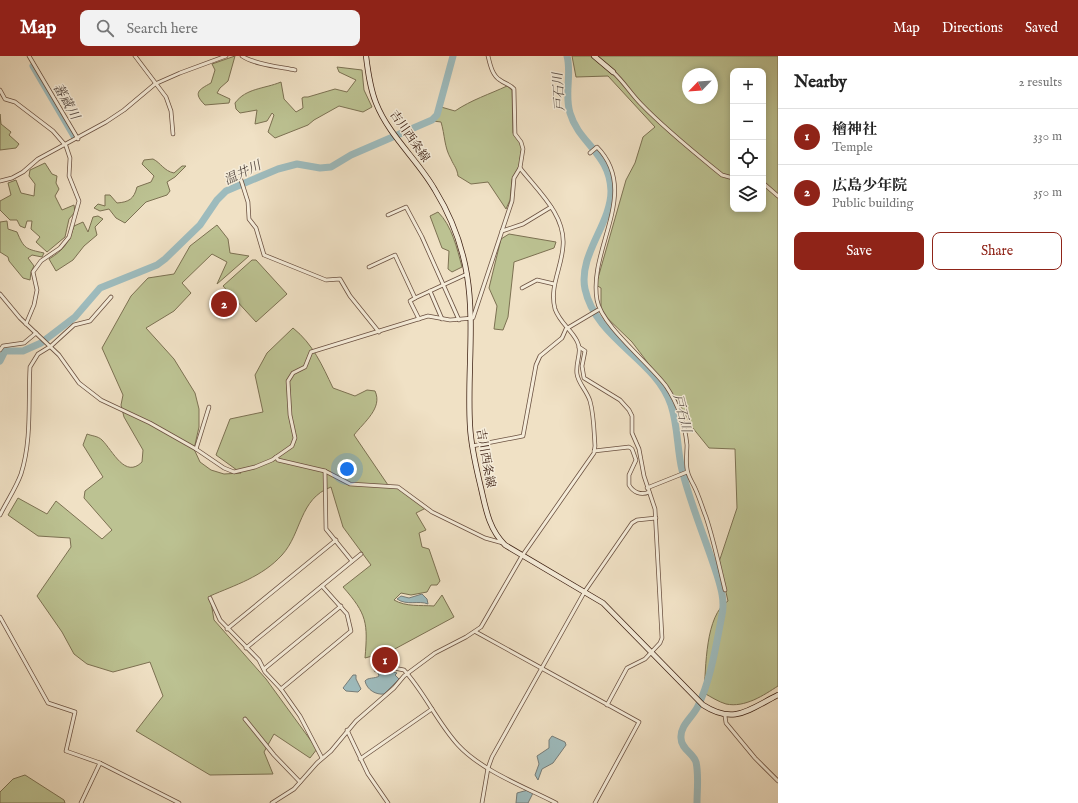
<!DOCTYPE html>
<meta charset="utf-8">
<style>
body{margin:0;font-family:"IM FELL English","Noto Serif JP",serif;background:#f2f2f2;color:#222}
.controls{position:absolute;right:12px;top:12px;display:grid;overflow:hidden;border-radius:8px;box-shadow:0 2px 6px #0003}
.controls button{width:36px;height:36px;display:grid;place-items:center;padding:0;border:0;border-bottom:1px solid #e0e0e0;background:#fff;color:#222;font:20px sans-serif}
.compass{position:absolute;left:682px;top:12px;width:36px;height:36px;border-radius:50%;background:#fff;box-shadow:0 2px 6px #0003;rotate:245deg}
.you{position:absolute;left:347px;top:413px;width:14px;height:14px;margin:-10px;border:3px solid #fff;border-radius:50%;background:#1a73e8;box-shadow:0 0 0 6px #1a73e833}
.badge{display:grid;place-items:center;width:26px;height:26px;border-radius:50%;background:#8f2418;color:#fff;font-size:13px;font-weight:700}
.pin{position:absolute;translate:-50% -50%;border:2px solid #fff;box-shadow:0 1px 4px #0006}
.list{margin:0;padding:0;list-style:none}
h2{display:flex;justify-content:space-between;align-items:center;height:52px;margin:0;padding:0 16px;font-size:17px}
h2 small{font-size:13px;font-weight:400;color:#767676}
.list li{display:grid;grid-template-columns:26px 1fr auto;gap:12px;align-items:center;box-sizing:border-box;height:56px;padding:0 16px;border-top:1px solid #e0e0e0}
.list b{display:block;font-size:15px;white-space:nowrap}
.list p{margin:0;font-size:13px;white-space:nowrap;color:#767676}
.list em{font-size:13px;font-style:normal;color:#767676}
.actions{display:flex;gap:8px;padding:12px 16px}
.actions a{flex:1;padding:9px 0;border:1px solid #8f2418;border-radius:8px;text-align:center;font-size:14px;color:#8f2418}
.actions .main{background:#8f2418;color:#fff}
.icon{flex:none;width:22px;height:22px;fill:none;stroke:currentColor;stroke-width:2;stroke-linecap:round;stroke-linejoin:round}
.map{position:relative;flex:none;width:778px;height:747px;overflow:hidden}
header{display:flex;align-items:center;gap:24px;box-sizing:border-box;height:56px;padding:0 20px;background:#8f2418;color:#fff}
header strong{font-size:19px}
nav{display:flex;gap:22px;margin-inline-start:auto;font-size:14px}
.search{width:280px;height:36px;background:#f2f2f2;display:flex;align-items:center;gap:10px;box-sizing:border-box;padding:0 14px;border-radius:8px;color:#767676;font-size:15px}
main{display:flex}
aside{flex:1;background:#fff}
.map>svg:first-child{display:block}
.green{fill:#bcc292;stroke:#7c7152;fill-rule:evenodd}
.water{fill:#9dbbbd;stroke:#777d79}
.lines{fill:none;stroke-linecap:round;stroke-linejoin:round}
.river{stroke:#9dbbbd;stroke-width:7}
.street-casing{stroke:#6a5040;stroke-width:4.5}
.secondary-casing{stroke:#3d2013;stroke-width:6}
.street{stroke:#f5ecd9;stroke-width:3}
.secondary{stroke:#f5ecd9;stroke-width:4.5}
.labels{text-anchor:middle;stroke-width:3;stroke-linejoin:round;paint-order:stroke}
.street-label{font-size:12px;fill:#3d2013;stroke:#f5ecd9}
.water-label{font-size:13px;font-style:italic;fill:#5a4e46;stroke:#f5ecd9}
</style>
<header>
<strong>Map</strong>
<div class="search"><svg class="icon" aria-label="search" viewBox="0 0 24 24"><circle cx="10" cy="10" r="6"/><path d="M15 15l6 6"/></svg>Search here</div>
<nav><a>Map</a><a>Directions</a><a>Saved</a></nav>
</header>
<main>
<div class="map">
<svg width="778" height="747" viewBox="0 0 778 747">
<rect width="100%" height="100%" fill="#f0e1c5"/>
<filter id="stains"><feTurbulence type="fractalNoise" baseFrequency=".005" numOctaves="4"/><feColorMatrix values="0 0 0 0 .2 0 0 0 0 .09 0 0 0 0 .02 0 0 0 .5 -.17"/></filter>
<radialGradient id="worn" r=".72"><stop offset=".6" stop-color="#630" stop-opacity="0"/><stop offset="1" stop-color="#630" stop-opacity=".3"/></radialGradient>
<g class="green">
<path d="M235,0L228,25L220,32L217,37L230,43L229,47L205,49C193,37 198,34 211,27L215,14L212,8Z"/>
<path d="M572,0H778V630C764,639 745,652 726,648C719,646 711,641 704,637C706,612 705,559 728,545L719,506L737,452L735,393L709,392L692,371L680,349L632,286L601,256V232L596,229L626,124L635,107L643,81L655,71L608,20L576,21ZM733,15H763V153H733ZM688,18H712V42H688Z"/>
<path d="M337,11L362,14L364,34L372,51L363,56L339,50L314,64L308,69L275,82L268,76L274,59L272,57L267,65L255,68L257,54L240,57L236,53L235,47C246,32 264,33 281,26L284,43L296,56L303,52L302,42L304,41H308L335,33L347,36L356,24L339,16Z"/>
<path d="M507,30L512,34L513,77L522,90L519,111L512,123L510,144L506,153L488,126L471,128L458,120C457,112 454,110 451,103C444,91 445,79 441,66L433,65L441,51L455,55C471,44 490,38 507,30Z"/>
<polygon points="0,58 1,68 11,76 9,79 19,88 16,92 0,94"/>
<path d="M153,103C161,107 164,115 174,117L182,110H186L175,121L167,126L170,135L167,139L146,146L125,167L116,162L109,153L100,155L94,152L98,148L105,150V139H110L117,147C129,146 134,143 137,131L151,126L154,120L142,108L144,104Z"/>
<polygon points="45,107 52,118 57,120 56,127 59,133 55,140 62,154 74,149 75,156 69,163 65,181 47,196 36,186 40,181 31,173 32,165 27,165 25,172 20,170 17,164 10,164 0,154 0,145 11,139 8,127 16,124 21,137 34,140 35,128 29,120 30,114"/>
<path d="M438,156C452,170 457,192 462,211L452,216L448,213L449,195L442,192L430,160Z"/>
<path d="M98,160L103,163L95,171L97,179L84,190L73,204L56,215L49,203C64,194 69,186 74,170L83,166L88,176L93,161Z"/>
<path d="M7,165L8,173L17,176C24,193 26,193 44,197L42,201L32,199L28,202L34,210L31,216L30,224L23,222L9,205L8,201L0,196V166Z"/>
<path d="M217,169L228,183L230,197L249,200L217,228L227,206L212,198L182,227L191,237L174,255L146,272L174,303L195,337L199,353V371L194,393L200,406L211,414L224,418L241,417L216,399L230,363L263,356L255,319L267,297L293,272C313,288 322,309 333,332L355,340L367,334L375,335C383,352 364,366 354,379L388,429L402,433L426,452L416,457L426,474L419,477L422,491L429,493L440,525L437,529H431L427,536L411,539L401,537L394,544C406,551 420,549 434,550L442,539L454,561L391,595L365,602C368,567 367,558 343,531L371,509L343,471L331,431C299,443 302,477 282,499C262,521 235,529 210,540L214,564L266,623L317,693L310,702L274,678L264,696L273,718L210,719L136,675L163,640L150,606L113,616L87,608L74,598L62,576L37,540L71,491L70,482L38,480L8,459L18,442L47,458L56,445L102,483L112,474L84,442L85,435L103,421L83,389L87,378C92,380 98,380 102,384C113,395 125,423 142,406L143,394L124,361L121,349L123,339L102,292L131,240L148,222L174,218L190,190Z"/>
<polygon points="509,178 556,186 554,192 514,206 508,261 503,274 494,273 497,250 489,232 501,183"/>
<polygon points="252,204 256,204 287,238 256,266 223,230"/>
<polygon points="25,719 64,744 65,747 0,747 0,736 13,723"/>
</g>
<g class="water">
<path d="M422,538L427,543L428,548C419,544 407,550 397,543L401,540L409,542Z"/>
<path d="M389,615L397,617L395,619L399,623L384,638C376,639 367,634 365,625C368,621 375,623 379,620L378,617Z"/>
<polygon points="353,619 356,619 356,623 361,633 358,636 346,635 343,632"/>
<polygon points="552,680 565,686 566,689 553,707 542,713 538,724 535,719 539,708 537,700 549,692 549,684"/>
<polygon points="528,734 533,737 528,747 516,747 517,737"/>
</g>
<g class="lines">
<g class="river">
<path d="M567,0C572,18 564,38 570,57C579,88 610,97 611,135C611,168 578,199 585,233C596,284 656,303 671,349C678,370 677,393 682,414C691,450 706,484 717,519C721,532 725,545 722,559C716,589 711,623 698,650C693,661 680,669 681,682C681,693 693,697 696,706C699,719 697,734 697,747"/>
<polyline points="33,10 74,80"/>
<polyline points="0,305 5,295 23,295 41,287 75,261 100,232 157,209 165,203 200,169 217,144 226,135 278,113 297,108 320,112 331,111 351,99 432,64 437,59 453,0"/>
</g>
<g class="street-casing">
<g id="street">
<polyline points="29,0 78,83"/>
<polyline points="135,0 166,41 171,55 173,78"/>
<path d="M242,0C253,8 280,11 295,14"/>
<path d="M613,16C624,26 631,38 641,48C666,74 695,97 722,119L733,122"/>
<polyline points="0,34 5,43 15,46 53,75 66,90 70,102 69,120 79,145 69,181 60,192 41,205 33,216 37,234 34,249 26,268"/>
<path d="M590,97L597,91C641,136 588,192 597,244C601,269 649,307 666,330C678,348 685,368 687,389C687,398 685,409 688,417C689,421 692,426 694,430C699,440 702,451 706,461C714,485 719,510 725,534"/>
<polyline points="241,124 248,146 249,163 256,172 264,199 326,224 340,223 350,240 379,276"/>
<polyline points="0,125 12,122 23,116 38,103 106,66 124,54 155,28 180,17 226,0"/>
<polyline points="763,127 778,140"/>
<polyline points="388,159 406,151 422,181 459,264"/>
<polyline points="502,175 523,168 551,151"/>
<polyline points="369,211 395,199 415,242 467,218"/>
<polyline points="522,232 537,224 554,228"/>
<polyline points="430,235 442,263"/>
<path d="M0,238L20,262L59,299L79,327L101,344L150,367L196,393L224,412L234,416L255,411L272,404L292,390L295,382L290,359L288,325L293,317L305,311L311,296L428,260L450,264L473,262L512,145L514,122L520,112L523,93L521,86L515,78L514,33C510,28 505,28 500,24C492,19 490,8 488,0"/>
<polyline points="415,242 410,245 419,263"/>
<polyline points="579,291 585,295 582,310 584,322 620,344 629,354 632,360 632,377 639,393 644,420 655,453 662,582 660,587 645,603 627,612 607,649"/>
<polyline points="0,294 3,290 24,287 36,277"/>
<polyline points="472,390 523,380 536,309 540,300 562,282 566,273 598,254"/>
<polyline points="196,393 209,351"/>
<path d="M594,395L629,391L632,393L636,404L629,419V429C633,436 641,440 649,436"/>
<polyline points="276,401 278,404 325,415 350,428 398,431 432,456 485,482 503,487"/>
<polyline points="325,415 326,473 352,505"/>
<polyline points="647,432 687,416"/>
<path d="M0,459C7,445 16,432 21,418C32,384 28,346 30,311L38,298L51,290L74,269L90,265L111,241"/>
<polyline points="210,542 220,564 259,604 265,616 281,633 300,660 322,702"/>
<polyline points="0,561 48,647 75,656 66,695 100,707 179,747"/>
<polyline points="227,573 336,484"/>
<polyline points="476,576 639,666 595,747"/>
<polyline points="246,592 361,498"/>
<polyline points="264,613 341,550"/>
<path d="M376,614L389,611L404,614C425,637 437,666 458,689C482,715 525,731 556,747"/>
<polyline points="281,633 351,575 347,558 322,530"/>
<polyline points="725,660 726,667 755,702 778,725"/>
<polyline points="245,663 274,699 300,726"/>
<polyline points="347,674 368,718 388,747"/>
<polyline points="360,703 432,653"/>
<polyline points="81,747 100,707"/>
<path d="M272,747L294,733L317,707L331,695L356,665L394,632L404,620L435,597L466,581L481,571L522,500L594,397L595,390C594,376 594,359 590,345C587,335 578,327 577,318C575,306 583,296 577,285C571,273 560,267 555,253C549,231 562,211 563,190C566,159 537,134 520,112"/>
<polyline points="482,747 488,712 492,701 585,535 632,467 637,464 656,462"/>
</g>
</g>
<g class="secondary-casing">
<g id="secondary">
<path d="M366,0C368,16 370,32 376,47C389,80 418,104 435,134C451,160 462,189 467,219C475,268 467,320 470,370C471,391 476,411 481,432C486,454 489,473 505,489L603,547L703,649C734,669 748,654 778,639"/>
<polyline points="594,0 613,16"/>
</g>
</g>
<use href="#street" class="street"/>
<use href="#secondary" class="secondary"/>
</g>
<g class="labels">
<g class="street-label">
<text transform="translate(410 80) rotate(55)" y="4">吉川西条線</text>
<text transform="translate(486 402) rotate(80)" y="4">吉川西条線</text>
</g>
<g class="water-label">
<text transform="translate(558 36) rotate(-94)" y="5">戸石川</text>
<text transform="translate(67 45) rotate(60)" y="5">蕃蔵川</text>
<text transform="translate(242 116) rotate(-25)" y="5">温井川</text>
<text transform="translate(683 357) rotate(76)" y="5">戸石川</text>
</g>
</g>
<rect width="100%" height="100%" filter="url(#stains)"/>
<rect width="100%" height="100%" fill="url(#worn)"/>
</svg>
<div class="controls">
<button>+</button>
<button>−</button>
<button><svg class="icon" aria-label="locate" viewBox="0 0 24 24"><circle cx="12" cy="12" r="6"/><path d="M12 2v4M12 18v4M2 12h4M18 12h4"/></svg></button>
<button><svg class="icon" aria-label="layers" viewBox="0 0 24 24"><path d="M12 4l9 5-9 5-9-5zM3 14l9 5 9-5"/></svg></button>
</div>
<svg class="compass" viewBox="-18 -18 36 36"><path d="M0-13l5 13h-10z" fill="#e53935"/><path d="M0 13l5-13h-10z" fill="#767676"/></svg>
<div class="you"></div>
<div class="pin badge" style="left:385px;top:604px">1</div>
<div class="pin badge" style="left:224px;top:248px">2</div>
</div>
<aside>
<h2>Nearby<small>2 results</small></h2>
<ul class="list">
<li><span class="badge">1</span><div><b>檜神社</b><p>Temple</p></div><em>330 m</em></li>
<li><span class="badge">2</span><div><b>広島少年院</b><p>Public building</p></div><em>350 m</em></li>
</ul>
<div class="actions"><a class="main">Save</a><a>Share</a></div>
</aside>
</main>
